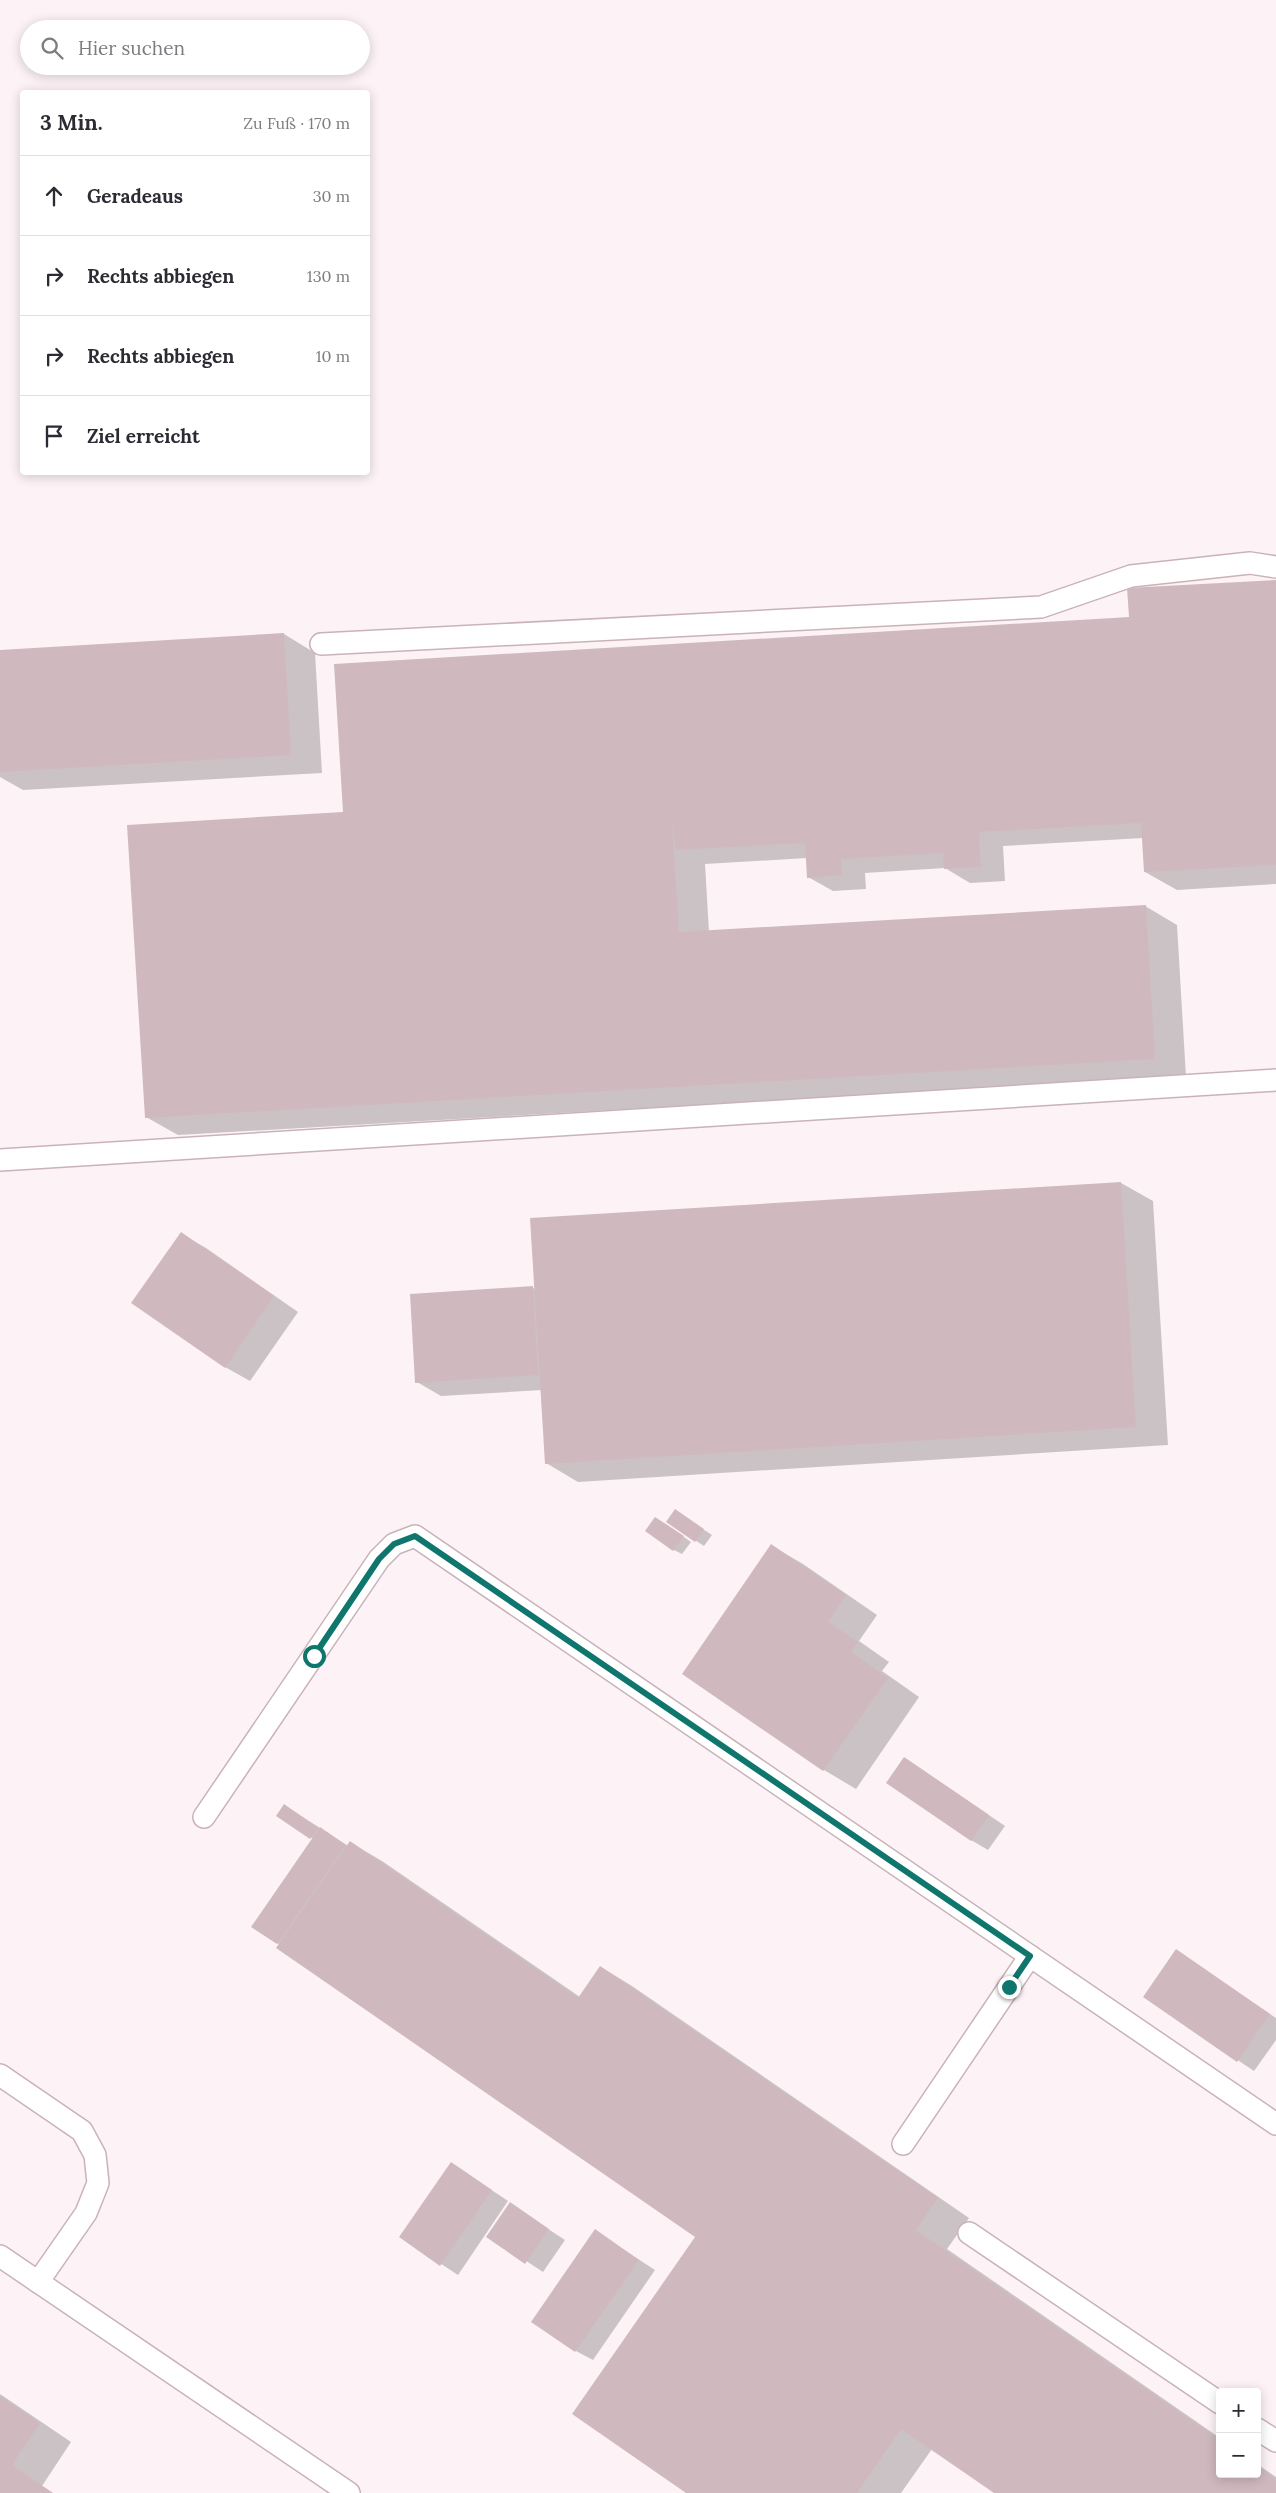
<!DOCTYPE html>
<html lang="de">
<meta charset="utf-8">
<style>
body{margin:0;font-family:Lora,serif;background:#f2f2f3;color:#2b2b33}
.controls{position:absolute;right:15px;bottom:15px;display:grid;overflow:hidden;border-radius:5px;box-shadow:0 2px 12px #0003}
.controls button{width:45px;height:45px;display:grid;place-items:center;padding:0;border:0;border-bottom:1px solid #e1e1e2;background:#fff;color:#2b2b33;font:25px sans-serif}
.stop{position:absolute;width:15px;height:15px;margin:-11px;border:4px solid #0f766e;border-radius:50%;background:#fff}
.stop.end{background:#0f766e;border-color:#fff;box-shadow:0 1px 5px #0008}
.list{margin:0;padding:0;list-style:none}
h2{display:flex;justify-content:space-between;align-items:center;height:65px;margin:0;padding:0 20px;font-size:21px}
h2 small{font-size:16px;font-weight:400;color:#7c7c81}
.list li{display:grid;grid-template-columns:32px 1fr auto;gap:15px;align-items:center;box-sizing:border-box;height:80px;padding:0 20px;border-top:1px solid #e1e1e2}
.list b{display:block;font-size:19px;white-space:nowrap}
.list em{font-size:16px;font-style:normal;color:#7c7c81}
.icon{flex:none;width:28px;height:28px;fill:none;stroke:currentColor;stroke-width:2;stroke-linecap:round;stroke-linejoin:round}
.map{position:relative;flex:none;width:1276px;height:2493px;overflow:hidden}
.search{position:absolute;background:#fff;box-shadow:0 2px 12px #0003;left:20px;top:20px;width:350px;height:55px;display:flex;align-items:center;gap:12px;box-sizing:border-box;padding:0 18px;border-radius:28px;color:#7c7c81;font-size:19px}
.panel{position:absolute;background:#fff;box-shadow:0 2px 12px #0003;left:20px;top:90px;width:350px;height:385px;border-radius:5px}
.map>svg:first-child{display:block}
.shadow{fill:#0003}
.building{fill:#cfb9bf}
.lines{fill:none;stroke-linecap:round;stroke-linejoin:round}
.service-casing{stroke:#c9b3b9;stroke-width:24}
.service{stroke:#fff;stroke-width:21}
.route{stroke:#0f766e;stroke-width:6}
</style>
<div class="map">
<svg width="1276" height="2493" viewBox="0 0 1276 2493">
<rect width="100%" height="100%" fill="#fdf3f6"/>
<g class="shadow">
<polygon points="1276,581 1276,884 1177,890 1145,872 1143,838 1003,846 1005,881 970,883 945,868 865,873 866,889 833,891 808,877 807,858 705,864 709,932 1145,906 1177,925 1186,1077 178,1135 146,1117 344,813"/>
<polygon points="284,634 315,653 322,773 23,790 0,777 0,651"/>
<polygon points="1121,1183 1153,1201 1168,1445 578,1482 546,1463 542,1390 441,1396 417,1382 533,1288 535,1289"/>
<polygon points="181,1234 206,1248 298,1312 250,1381 225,1367"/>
<polygon points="683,1516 712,1535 704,1546 668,1522"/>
<polygon points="664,1523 691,1542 682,1554 674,1550"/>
<polygon points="772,1546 803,1564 877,1615 859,1641 889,1662 882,1671 919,1697 856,1789 824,1770 684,1674"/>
<polygon points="905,1758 1005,1826 988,1850 971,1840"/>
<polygon points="292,1810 348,1846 351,1843 382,1861 580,1997 601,1967 632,1986 969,2218 947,2249 1220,2438 1220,2474 1257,2474 1257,2464 1276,2477 1276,2493 996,2493 932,2449 901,2493 688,2493 696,2237 253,1926 313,1839 278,1815"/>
<polygon points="1176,1951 1276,2018 1276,2040 1254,2071 1144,1997"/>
<polygon points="451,2163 508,2201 458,2275 400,2237"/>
<polygon points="510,2204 565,2240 543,2272 488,2236"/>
<polygon points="595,2231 655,2270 593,2360 576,2351"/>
<polygon points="0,2394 71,2442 42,2486 52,2493 0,2493"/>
</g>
<g class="building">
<polygon points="1276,580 1276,865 1144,872 1141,823 979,832 981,867 944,869 943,853 841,859 842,875 807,878 805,843 676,850 672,819 679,932 1146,905 1155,1059 145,1118 127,825 343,812 334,664 1129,617 1127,588"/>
<polygon points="284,633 291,755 0,772 0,650"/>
<polygon points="1121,1182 1136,1427 545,1464 530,1218"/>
<polygon points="181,1232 274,1296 225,1368 131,1303"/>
<polygon points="533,1286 538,1375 415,1383 410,1294"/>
<polygon points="675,1509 704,1529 695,1542 666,1522"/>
<polygon points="655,1517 684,1536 673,1551 645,1531"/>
<polygon points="771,1544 846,1595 828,1622 858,1642 851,1652 888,1678 823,1771 682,1674"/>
<polygon points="904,1757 989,1815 971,1841 886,1783"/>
<polygon points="284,1804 318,1828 310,1839 276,1816"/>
<polygon points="320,1827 346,1845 277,1944 251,1927"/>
<polygon points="350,1841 578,1998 600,1966 938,2198 916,2230 1220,2440 1220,2474 1257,2474 1257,2466 1276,2479 1276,2493 994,2493 901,2429 857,2493 686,2493 572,2414 695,2237 276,1948"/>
<polygon points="1176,1949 1270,2014 1237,2062 1143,1997"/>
<polygon points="451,2162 492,2190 440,2266 399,2237"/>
<polygon points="510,2202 549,2229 525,2264 486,2237"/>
<polygon points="595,2229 639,2260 575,2352 531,2322"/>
<polygon points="0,2396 40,2423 1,2481 12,2465 53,2493 0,2493"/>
</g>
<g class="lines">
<g class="service-casing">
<g id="service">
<polyline points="321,644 1041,607 1131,576 1250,563 1276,567"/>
<polyline points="0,1160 1276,1080"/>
<polyline points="204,1817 379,1559 394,1544 415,1536 1276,2124"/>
<polyline points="0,2075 82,2131 95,2155 98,2183 86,2213 38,2282"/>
<polyline points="903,2144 1030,1956"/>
<polyline points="969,2233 1220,2403"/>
<polyline points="0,2256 349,2493"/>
<polyline points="1257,2429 1276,2441"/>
</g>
</g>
<use href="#service" class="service"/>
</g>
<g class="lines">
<polyline class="route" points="314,1656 379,1559 394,1544 415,1536 1030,1956 1009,1987"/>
</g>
</svg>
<div class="controls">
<button>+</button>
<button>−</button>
</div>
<div class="stop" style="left:314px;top:1656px"></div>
<div class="stop end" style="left:1009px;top:1987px"></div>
<div class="search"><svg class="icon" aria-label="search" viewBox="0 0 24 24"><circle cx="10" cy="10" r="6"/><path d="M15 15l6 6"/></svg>Hier suchen</div>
<section class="panel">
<h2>3 Min.<small>Zu Fuß · 170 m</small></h2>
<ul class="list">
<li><svg class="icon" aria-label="ahead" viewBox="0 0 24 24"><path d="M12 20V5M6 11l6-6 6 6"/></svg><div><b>Geradeaus</b></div><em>30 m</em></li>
<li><svg class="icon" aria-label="right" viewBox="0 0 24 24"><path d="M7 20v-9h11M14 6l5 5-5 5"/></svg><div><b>Rechts abbiegen</b></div><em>130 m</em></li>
<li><svg class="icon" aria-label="right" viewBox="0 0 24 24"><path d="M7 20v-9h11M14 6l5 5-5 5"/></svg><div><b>Rechts abbiegen</b></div><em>10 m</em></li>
<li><svg class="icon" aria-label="arrive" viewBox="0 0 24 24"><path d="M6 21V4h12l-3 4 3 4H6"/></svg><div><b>Ziel erreicht</b></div></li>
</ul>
</section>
</div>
